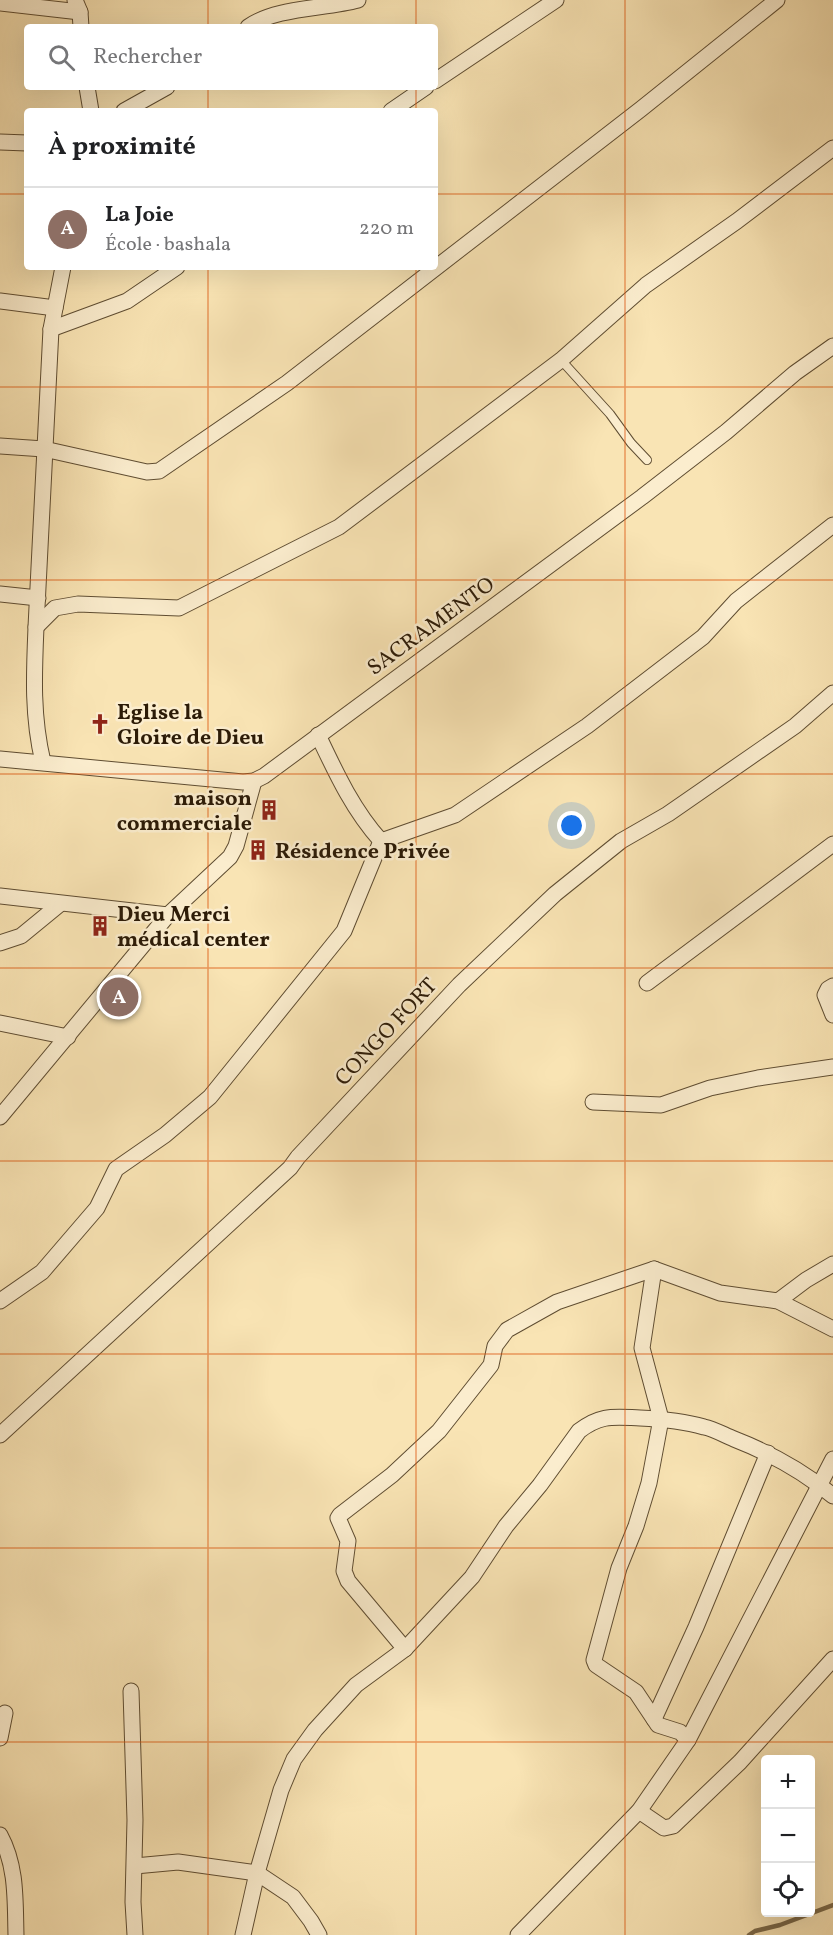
<!DOCTYPE html>
<html lang="fr">
<meta charset="utf-8">
<style>
body{margin:0;font-family:Vollkorn,serif;background:#f2f2f2;color:#202124}
.controls{position:absolute;right:18px;bottom:18px;display:grid;overflow:hidden;border-radius:6px;box-shadow:0 6px 24px #0002}
.controls button{width:54px;height:54px;display:grid;place-items:center;padding:0;border:0;border-bottom:2px solid #e0e0e0;background:#fff;color:#202124;font:30px sans-serif}
.you{position:absolute;left:572px;top:826px;width:21px;height:21px;margin:-15px;border:4px solid #fff;border-radius:50%;background:#1a73e8;box-shadow:0 0 0 9px #1a73e833}
.badge{display:grid;place-items:center;width:39px;height:39px;border-radius:50%;background:#d93025;color:#fff;font-size:20px;font-weight:700}
.pin{position:absolute;translate:-50% -50%;border:3px solid #fff;box-shadow:0 2px 6px #0006}
.list{margin:0;padding:0;list-style:none}
h2{display:flex;justify-content:space-between;align-items:center;height:78px;margin:0;padding:0 24px;font-size:26px}
h2 small{font-size:20px;font-weight:400;color:#757577}
.list li{display:grid;grid-template-columns:39px 1fr auto;gap:18px;align-items:center;box-sizing:border-box;height:84px;padding:0 24px;border-top:2px solid #e0e0e0}
.list b{display:block;font-size:22px;white-space:nowrap}
.list p{margin:0;font-size:20px;white-space:nowrap;color:#757577}
.list em{font-size:20px;font-style:normal;color:#757577}
.icon{flex:none;width:33px;height:33px;fill:none;stroke:currentColor;stroke-width:2;stroke-linecap:round;stroke-linejoin:round}
.map{position:relative;flex:none;width:833px;height:1935px;overflow:hidden}
.search{position:absolute;background:#fff;box-shadow:0 6px 24px #0002;left:24px;top:24px;width:414px;height:66px;display:flex;align-items:center;gap:15px;box-sizing:border-box;padding:0 21px;border-radius:6px;color:#757577;font-size:22px}
.panel{position:absolute;background:#fff;box-shadow:0 6px 24px #0002;left:24px;top:108px;width:414px;height:162px;border-radius:6px}
.map>svg:first-child{display:block}
.lines{fill:none;stroke-linecap:round;stroke-linejoin:round}
.stream{stroke:#7d6b4b;stroke-width:4.5}
.service-casing{stroke:#5f4d32;stroke-width:10}
.minor-casing{stroke:#5f4d32;stroke-width:17}
.service{stroke:#fbedce;stroke-width:8}
.minor{stroke:#fbedce;stroke-width:15}
.grid{fill:none;stroke:#df560c;stroke-width:1.5;stroke-opacity:0.55}
.labels{text-anchor:middle;stroke-width:5;stroke-linejoin:round;paint-order:stroke}
.street-label{font-size:22px;fill:#2c1b07;stroke:#fbedce}
.poi-label{font-size:22px;font-weight:bold;fill:#2c1b07;stroke:#fbedce;text-anchor:start}
</style>
<div class="map">
<svg width="833" height="1935" viewBox="0 0 833 1935">
<rect width="100%" height="100%" fill="#f9e4b4"/>
<filter id="stains"><feTurbulence type="fractalNoise" baseFrequency=".00333" numOctaves="4"/><feColorMatrix values="0 0 0 0 .2 0 0 0 0 .09 0 0 0 0 .02 0 0 0 .5 -.17"/></filter>
<radialGradient id="worn" r=".72"><stop offset=".6" stop-color="#630" stop-opacity="0"/><stop offset="1" stop-color="#630" stop-opacity=".3"/></radialGradient>
<g class="lines">
<polyline class="stream" points="749,1935 755,1931 780,1925 833,1905"/>
<g class="service-casing">
<polyline id="service" points="561,360 610,414 631,443 647,460"/>
</g>
<g class="minor-casing">
<g id="minor">
<polyline points="75,0 80,12 81,27"/>
<polyline points="0,3 80,12"/>
<path d="M248,27C276,7 325,9 358,0"/>
<polyline points="435,81 556,0"/>
<polyline points="87,87 91,111"/>
<polyline points="124,111 167,87"/>
<polyline points="391,111 426,87"/>
<polyline points="0,142 27,143"/>
<polyline points="0,301 55,308"/>
<polyline points="51,329 127,301 177,267"/>
<polyline points="0,446 44,449 147,472 159,471 287,383 641,109 777,0"/>
<polyline points="0,594 38,598"/>
<polyline points="36,627 55,608 78,604 179,608 339,527 561,360 646,285 737,221 833,148"/>
<path d="M318,735C336,773 353,810 381,841L455,815L587,726L703,637L736,601L833,525"/>
<polyline points="0,759 243,782 254,781 264,776 642,497 726,432 795,373 833,346"/>
<path d="M43,762C32,716 34,674 36,627L51,329L63,267"/>
<polyline points="0,896 168,915"/>
<polyline points="0,943 21,936 60,904"/>
<polyline points="647,983 833,844"/>
<polyline points="833,986 828,989 825,995 833,1015"/>
<polyline points="0,1023 68,1037"/>
<polyline points="593,1102 661,1105 710,1088 758,1078 833,1067"/>
<polyline points="0,1117 168,915 230,857 236,846 254,781"/>
<polyline points="654,1269 642,1348 661,1419 649,1483 636,1526 619,1568 594,1660 596,1665 636,1692 658,1725 680,1732 688,1740"/>
<polyline points="0,1301 42,1272 97,1208 116,1169 165,1135 210,1097 344,931 381,841"/>
<polyline points="778,1301 806,1280 833,1264"/>
<polyline points="0,1435 290,1168 298,1157 459,985 555,894 621,841 668,814 795,726 833,693"/>
<polyline points="405,1649 348,1581 344,1571 348,1541 338,1518 340,1515 392,1475 439,1431 491,1365 495,1346 507,1330 557,1302 654,1269 720,1293 778,1301 833,1329"/>
<polyline points="131,1691 135,1820 133,1902 135,1935"/>
<polyline points="654,1719 696,1627 768,1453"/>
<polyline points="0,1738 5,1713"/>
<polyline points="639,1811 664,1828 673,1826 740,1762 833,1659"/>
<path d="M0,1835C17,1866 15,1901 16,1935"/>
<polyline points="135,1866 178,1862 257,1873 293,1897 311,1921 319,1935"/>
<path d="M243,1935L257,1873L281,1790L294,1759L315,1730L356,1685L405,1649L472,1577L506,1526L540,1485L579,1431C601,1414 614,1417 640,1418C661,1419 683,1421 704,1427C714,1429 724,1435 734,1439C770,1453 803,1471 833,1496"/>
<polyline points="518,1935 639,1811 688,1740 833,1459"/>
</g>
</g>
<use href="#service" class="service"/>
<use href="#minor" class="minor"/>
</g>
<path class="grid" d="M208,0V27M416,0V27M625,0V1935M208,87V111M416,87V111M0,194H27M435,194H833M208,267V1935M416,267V1935M0,387H833M0,580H833M0,774H833M0,968H833M0,1161H833M0,1354H833M0,1548H833M0,1742H833"/>
<defs>
<g id="church-bare" transform="scale(1.62)"><path d="M-1.2-6h2.4v3.5h3.3v2.4h-3.3V6h-2.4V-.1h-3.3v-2.4h3.3Z" fill="#8f2418" stroke="#fbedce" stroke-width="2.5" paint-order="stroke"/></g>
<g id="building-bare" transform="scale(1.62)"><path d="M-4-6H4V6H1V3H-1V6H-4ZM-2.5-4.3h1.7v1.8h-1.7ZM.8-4.3h1.7v1.8H.8ZM-2.5-1h1.7V.8h-1.7ZM.8-1h1.7V.8H.8Z" fill="#8f2418" stroke="#fbedce" stroke-width="2.5" paint-order="stroke"/></g>
</defs>
<g fill-rule="evenodd">
<use href="#church-bare" x="100" y="724"/>
<use href="#building-bare" x="269" y="810"/>
<use href="#building-bare" x="258" y="850"/>
<use href="#building-bare" x="100" y="926"/>
</g>
<g class="labels">
<g class="street-label">
<text transform="translate(430 625) rotate(-36)" y="8">SACRAMENTO</text>
<text transform="translate(385 1031) rotate(-47)" y="8">CONGO FORT</text>
</g>
<g class="poi-label">
<text x="117" y="719">Eglise la<tspan x="117" dy="25">Gloire de Dieu</tspan></text>
<text x="252" y="805" text-anchor="end">maison<tspan x="252" dy="25">commerciale</tspan></text>
<text x="275" y="858">Résidence Privée</text>
<text x="117" y="921">Dieu Merci<tspan x="117" dy="25">médical center</tspan></text>
</g>
</g>
<rect width="100%" height="100%" filter="url(#stains)"/>
<rect width="100%" height="100%" fill="url(#worn)"/>
</svg>
<div class="controls">
<button>+</button>
<button>−</button>
<button><svg class="icon" aria-label="locate" viewBox="0 0 24 24"><circle cx="12" cy="12" r="6"/><path d="M12 2v4M12 18v4M2 12h4M18 12h4"/></svg></button>
</div>
<div class="you"></div>
<div class="pin badge" style="left:119px;top:997px;background:#8d6e63">A</div>
<div class="search"><svg class="icon" aria-label="search" viewBox="0 0 24 24"><circle cx="10" cy="10" r="6"/><path d="M15 15l6 6"/></svg>Rechercher</div>
<section class="panel">
<h2>À proximité<small></small></h2>
<ul class="list">
<li><span class="badge" style="background:#8d6e63">A</span><div><b>La Joie</b><p>École · bashala</p></div><em>220 m</em></li>
</ul>
</section>
</div>
